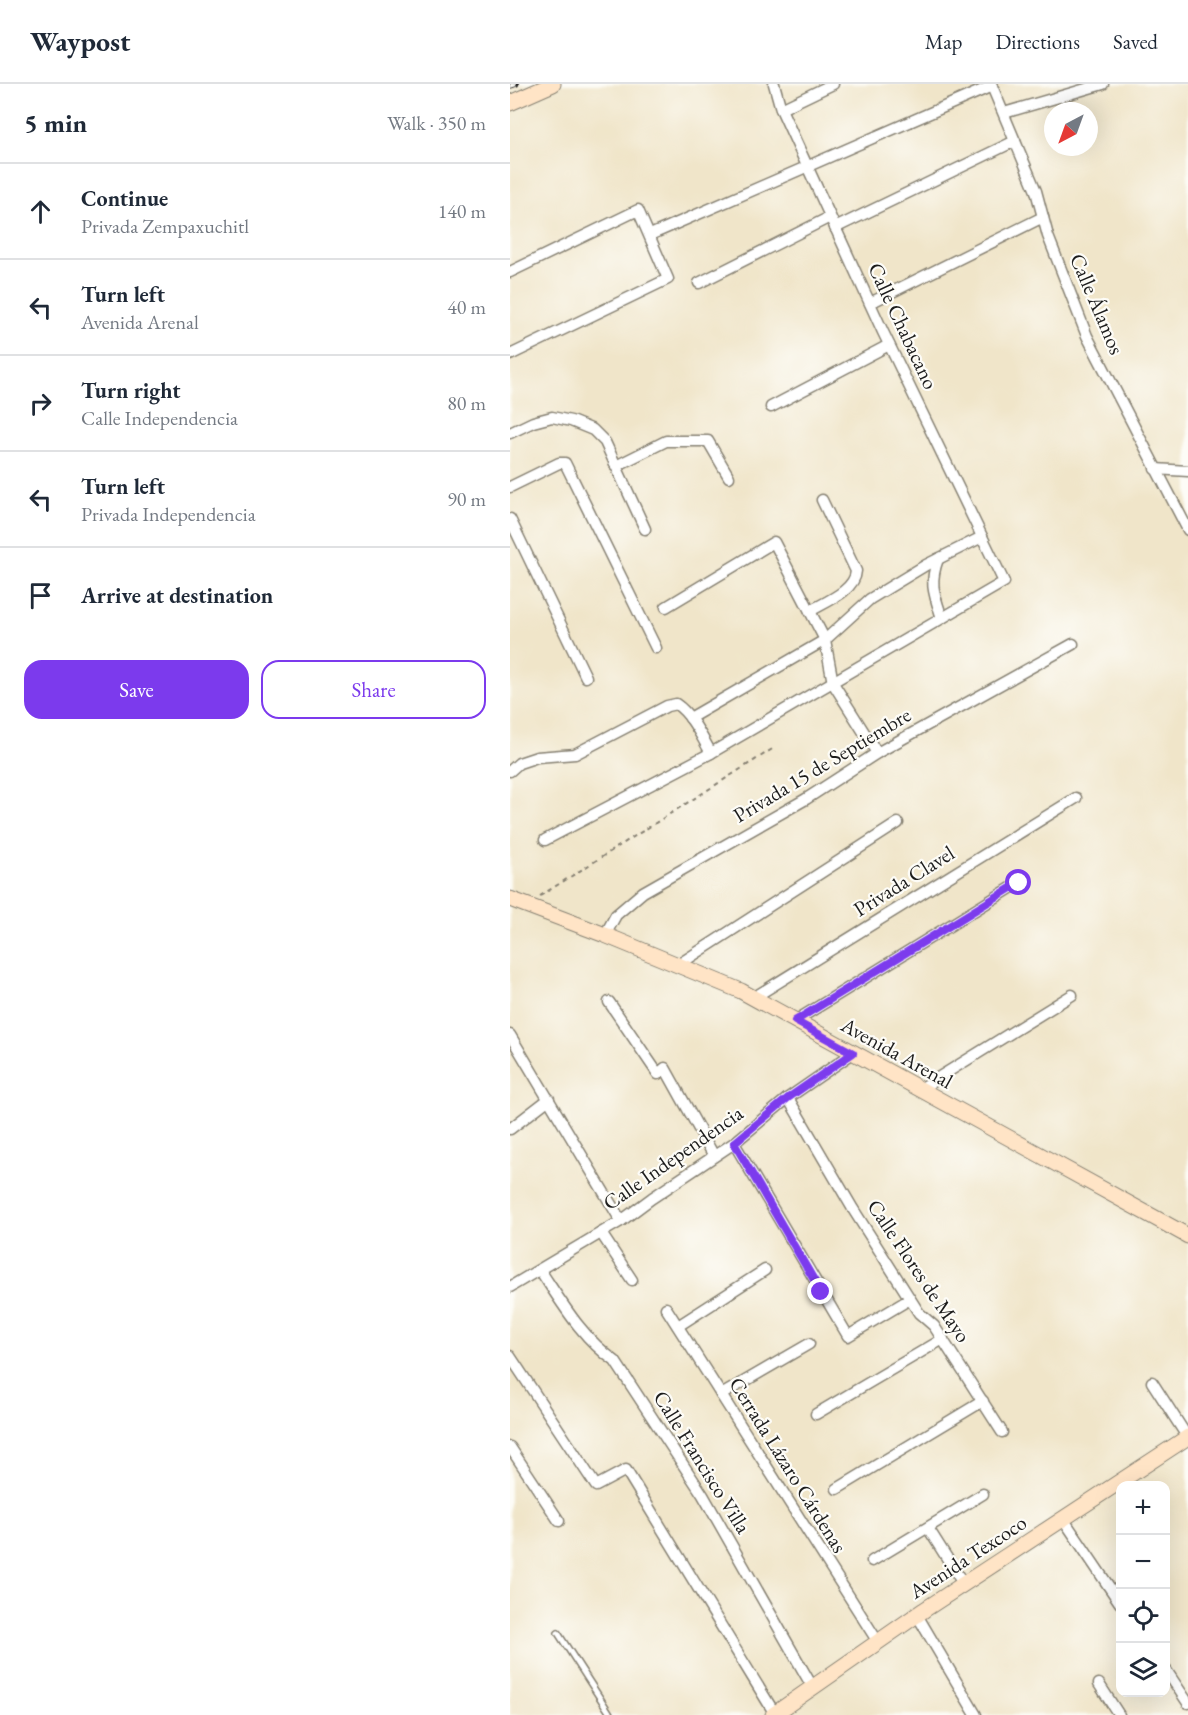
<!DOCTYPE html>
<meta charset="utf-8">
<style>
body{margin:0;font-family:"EB Garamond",serif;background:#f6f6f7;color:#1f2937}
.controls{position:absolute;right:18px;bottom:18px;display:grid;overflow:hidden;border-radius:12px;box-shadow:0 6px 24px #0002}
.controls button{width:54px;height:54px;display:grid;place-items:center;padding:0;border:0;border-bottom:2px solid #e0e1e3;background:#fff;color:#1f2937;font:30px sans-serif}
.compass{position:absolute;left:534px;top:18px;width:54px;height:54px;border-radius:50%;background:#fff;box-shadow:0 6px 24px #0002;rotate:221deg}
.stop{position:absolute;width:18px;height:18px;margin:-14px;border:4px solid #7c3aed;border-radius:50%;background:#fff}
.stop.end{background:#7c3aed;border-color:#fff;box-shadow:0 2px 6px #0008}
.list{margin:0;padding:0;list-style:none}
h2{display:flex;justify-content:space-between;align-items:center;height:78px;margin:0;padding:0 24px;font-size:26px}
h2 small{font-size:20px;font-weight:400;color:#747a83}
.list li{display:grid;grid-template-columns:39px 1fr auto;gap:18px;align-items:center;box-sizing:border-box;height:96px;padding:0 24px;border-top:2px solid #e0e1e3}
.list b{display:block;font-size:22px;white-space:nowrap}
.list p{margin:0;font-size:20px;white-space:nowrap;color:#747a83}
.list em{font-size:20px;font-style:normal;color:#747a83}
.actions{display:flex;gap:12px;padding:18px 24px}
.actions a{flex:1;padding:14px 0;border:2px solid #7c3aed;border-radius:18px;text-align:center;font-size:21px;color:#7c3aed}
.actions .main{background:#7c3aed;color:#fff}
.icon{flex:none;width:33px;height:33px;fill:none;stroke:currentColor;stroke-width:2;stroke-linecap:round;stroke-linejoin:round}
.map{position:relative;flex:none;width:678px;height:1631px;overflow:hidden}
header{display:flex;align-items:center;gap:36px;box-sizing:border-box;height:84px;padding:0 30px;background:#fff;border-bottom:2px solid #e0e1e3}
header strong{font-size:28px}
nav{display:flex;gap:33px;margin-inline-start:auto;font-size:21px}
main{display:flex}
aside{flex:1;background:#fff}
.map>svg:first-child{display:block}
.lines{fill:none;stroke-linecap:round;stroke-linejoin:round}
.service-casing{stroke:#868072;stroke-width:8}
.minor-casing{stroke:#868072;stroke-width:13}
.secondary-casing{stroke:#868072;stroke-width:17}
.path{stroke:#868072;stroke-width:2;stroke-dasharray:4.5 4.5;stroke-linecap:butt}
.service{stroke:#fff;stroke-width:5}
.minor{stroke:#fff;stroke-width:10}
.secondary{stroke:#ffe4c6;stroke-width:15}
.rail-casing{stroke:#1c1c1c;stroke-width:6}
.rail{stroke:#fdfcf7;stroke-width:4;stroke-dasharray:11;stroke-linecap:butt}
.route{stroke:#7c3aed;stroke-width:8}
.labels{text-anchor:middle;stroke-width:4.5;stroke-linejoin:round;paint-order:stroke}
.street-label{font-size:21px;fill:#1c1c1c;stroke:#fdfcf7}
</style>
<header>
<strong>Waypost</strong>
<nav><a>Map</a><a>Directions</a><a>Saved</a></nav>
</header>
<main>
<aside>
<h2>5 min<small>Walk · 350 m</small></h2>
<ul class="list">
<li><svg class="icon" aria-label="ahead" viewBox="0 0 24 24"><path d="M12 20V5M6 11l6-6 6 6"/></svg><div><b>Continue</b><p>Privada Zempaxuchitl</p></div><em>140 m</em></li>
<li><svg class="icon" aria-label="left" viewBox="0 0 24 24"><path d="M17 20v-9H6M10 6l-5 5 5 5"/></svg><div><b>Turn left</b><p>Avenida Arenal</p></div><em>40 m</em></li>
<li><svg class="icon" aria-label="right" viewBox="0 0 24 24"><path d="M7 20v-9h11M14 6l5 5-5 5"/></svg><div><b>Turn right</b><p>Calle Independencia</p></div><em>80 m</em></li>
<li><svg class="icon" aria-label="left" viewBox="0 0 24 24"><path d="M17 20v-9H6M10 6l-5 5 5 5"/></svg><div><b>Turn left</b><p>Privada Independencia</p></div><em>90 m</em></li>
<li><svg class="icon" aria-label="arrive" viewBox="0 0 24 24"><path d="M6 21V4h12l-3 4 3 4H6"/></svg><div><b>Arrive at destination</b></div></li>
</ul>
<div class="actions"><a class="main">Save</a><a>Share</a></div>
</aside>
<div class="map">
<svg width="678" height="1631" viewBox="0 0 678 1631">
<rect width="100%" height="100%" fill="#fdfcf7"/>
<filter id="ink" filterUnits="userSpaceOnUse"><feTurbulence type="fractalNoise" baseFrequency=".0167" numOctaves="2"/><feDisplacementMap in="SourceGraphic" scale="12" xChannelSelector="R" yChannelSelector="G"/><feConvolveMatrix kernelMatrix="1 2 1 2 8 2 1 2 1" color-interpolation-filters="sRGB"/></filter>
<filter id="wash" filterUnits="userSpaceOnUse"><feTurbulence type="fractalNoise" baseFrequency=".008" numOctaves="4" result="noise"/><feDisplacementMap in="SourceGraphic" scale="24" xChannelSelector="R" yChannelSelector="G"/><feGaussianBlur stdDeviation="1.35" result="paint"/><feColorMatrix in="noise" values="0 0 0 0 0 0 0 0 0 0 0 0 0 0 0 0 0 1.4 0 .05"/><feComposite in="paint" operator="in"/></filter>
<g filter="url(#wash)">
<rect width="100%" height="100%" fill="#f0e5c9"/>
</g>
<g filter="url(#ink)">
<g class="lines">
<g class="service-casing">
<polyline id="service" points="48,1549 101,1631"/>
</g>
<g class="minor-casing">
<g id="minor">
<polyline points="481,0 526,107 538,152 577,252 678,446"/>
<polyline points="271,25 323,0"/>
<polyline points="494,29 593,0"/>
<polyline points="325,144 505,57"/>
<polyline points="140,151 482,2"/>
<polyline points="0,188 128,126 158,195 0,271"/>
<polyline points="189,199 320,133"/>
<polyline points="360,219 533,133"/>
<polyline points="261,323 379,261"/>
<polyline points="0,349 23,338 42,333 61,337 83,346 95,358 135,445"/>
<polyline points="106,382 156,357 198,357 219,393"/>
<polyline points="645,385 678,387"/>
<polyline points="0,403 49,379 55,379 146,564"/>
<polyline points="0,435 76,593"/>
<path d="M428,475C419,499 424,510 432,534"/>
<polyline points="156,523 264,458 315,556 323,599 367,669"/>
<path d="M300,527C315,518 345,507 346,487L312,416"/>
<polyline points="180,634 315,556 360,515 416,481 472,453"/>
<path d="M0,687L9,679L27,673L65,670L157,622L166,620C182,631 191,652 201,669"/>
<polyline points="35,756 201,669 494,498 373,248 271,25 264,0"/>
<polyline points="95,851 106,831 133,808 296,715 367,669 563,560"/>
<polyline points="168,881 388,739"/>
<polyline points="243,914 566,714"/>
<polyline points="99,918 148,990 155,984 204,1072"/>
<polyline points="285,937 509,799"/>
<polyline points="0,951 111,1137"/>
<polyline points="410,1005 562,911"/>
<polyline points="278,1014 343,1125 409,1229 424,1242 492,1348"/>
<polyline points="0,1045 39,1015"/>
<polyline points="224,1059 338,1252 400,1215"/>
<polyline points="91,1149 122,1196"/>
<path d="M30,1186C52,1219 72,1254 105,1277L193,1411L303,1604"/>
<polyline points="0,1203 111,1137 142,1114 224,1059 278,1014 343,969"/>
<polyline points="156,1224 368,1558"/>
<polyline points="168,1242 255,1186"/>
<polyline points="0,1272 86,1402 116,1386 265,1630"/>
<polyline points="642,1298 678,1354"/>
<polyline points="211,1311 299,1260"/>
<polyline points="306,1330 433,1255"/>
<polyline points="0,1363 49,1437"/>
<polyline points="327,1405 473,1317"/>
<polyline points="554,1436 610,1519"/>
<polyline points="418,1444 454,1501"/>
<polyline points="362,1477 473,1410"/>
<polyline points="407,1531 466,1631"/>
<polyline points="656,1586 678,1619"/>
<polyline points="589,1600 609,1631"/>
</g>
</g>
<g class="secondary-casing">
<g id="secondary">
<polyline points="0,19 43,0"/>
<polyline points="0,815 95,851 231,907 678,1152"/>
<polyline points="263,1631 414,1526 678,1353"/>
</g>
</g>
<polyline class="path" points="30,812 264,664"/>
<use href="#service" class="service"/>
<use href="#minor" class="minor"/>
<use href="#secondary" class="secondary"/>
<g class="rail-casing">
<polyline id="rail" points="0,2 6,0"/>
</g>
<use href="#rail" class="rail"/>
</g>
</g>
<g class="lines" filter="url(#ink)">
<polyline class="route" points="311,1208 224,1059 278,1014 343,969 285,937 509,799"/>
</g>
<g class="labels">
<g class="street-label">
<text transform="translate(587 220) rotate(67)" y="7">Calle Álamos</text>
<text transform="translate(393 242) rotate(65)" y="7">Calle Chabacano</text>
<text transform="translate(312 681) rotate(-31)" y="7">Privada 15 de Septiembre</text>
<text transform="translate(394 797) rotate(-32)" y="7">Privada Clavel</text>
<text transform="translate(387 969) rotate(29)" y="7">Avenida Arenal</text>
<text transform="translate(163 1074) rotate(-35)" y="7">Calle Independencia</text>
<text transform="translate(409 1187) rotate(56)" y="7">Calle Flores de Mayo</text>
<text transform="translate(192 1378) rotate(58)" y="7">Calle Francisco Villa</text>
<text transform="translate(278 1381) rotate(58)" y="7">Cerrada Lázaro Cárdenas</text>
<text transform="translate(458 1473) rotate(-33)" y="7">Avenida Texcoco</text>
</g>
</g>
</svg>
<div class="controls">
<button>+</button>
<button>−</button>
<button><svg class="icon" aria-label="locate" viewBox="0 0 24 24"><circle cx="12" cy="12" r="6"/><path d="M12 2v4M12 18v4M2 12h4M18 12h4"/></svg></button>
<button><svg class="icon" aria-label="layers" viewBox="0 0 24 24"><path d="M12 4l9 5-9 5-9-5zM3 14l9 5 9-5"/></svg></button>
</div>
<svg class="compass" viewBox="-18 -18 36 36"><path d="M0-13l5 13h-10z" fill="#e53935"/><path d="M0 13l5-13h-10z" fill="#747a83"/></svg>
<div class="stop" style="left:509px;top:799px"></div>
<div class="stop end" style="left:311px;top:1208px"></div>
</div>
</main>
